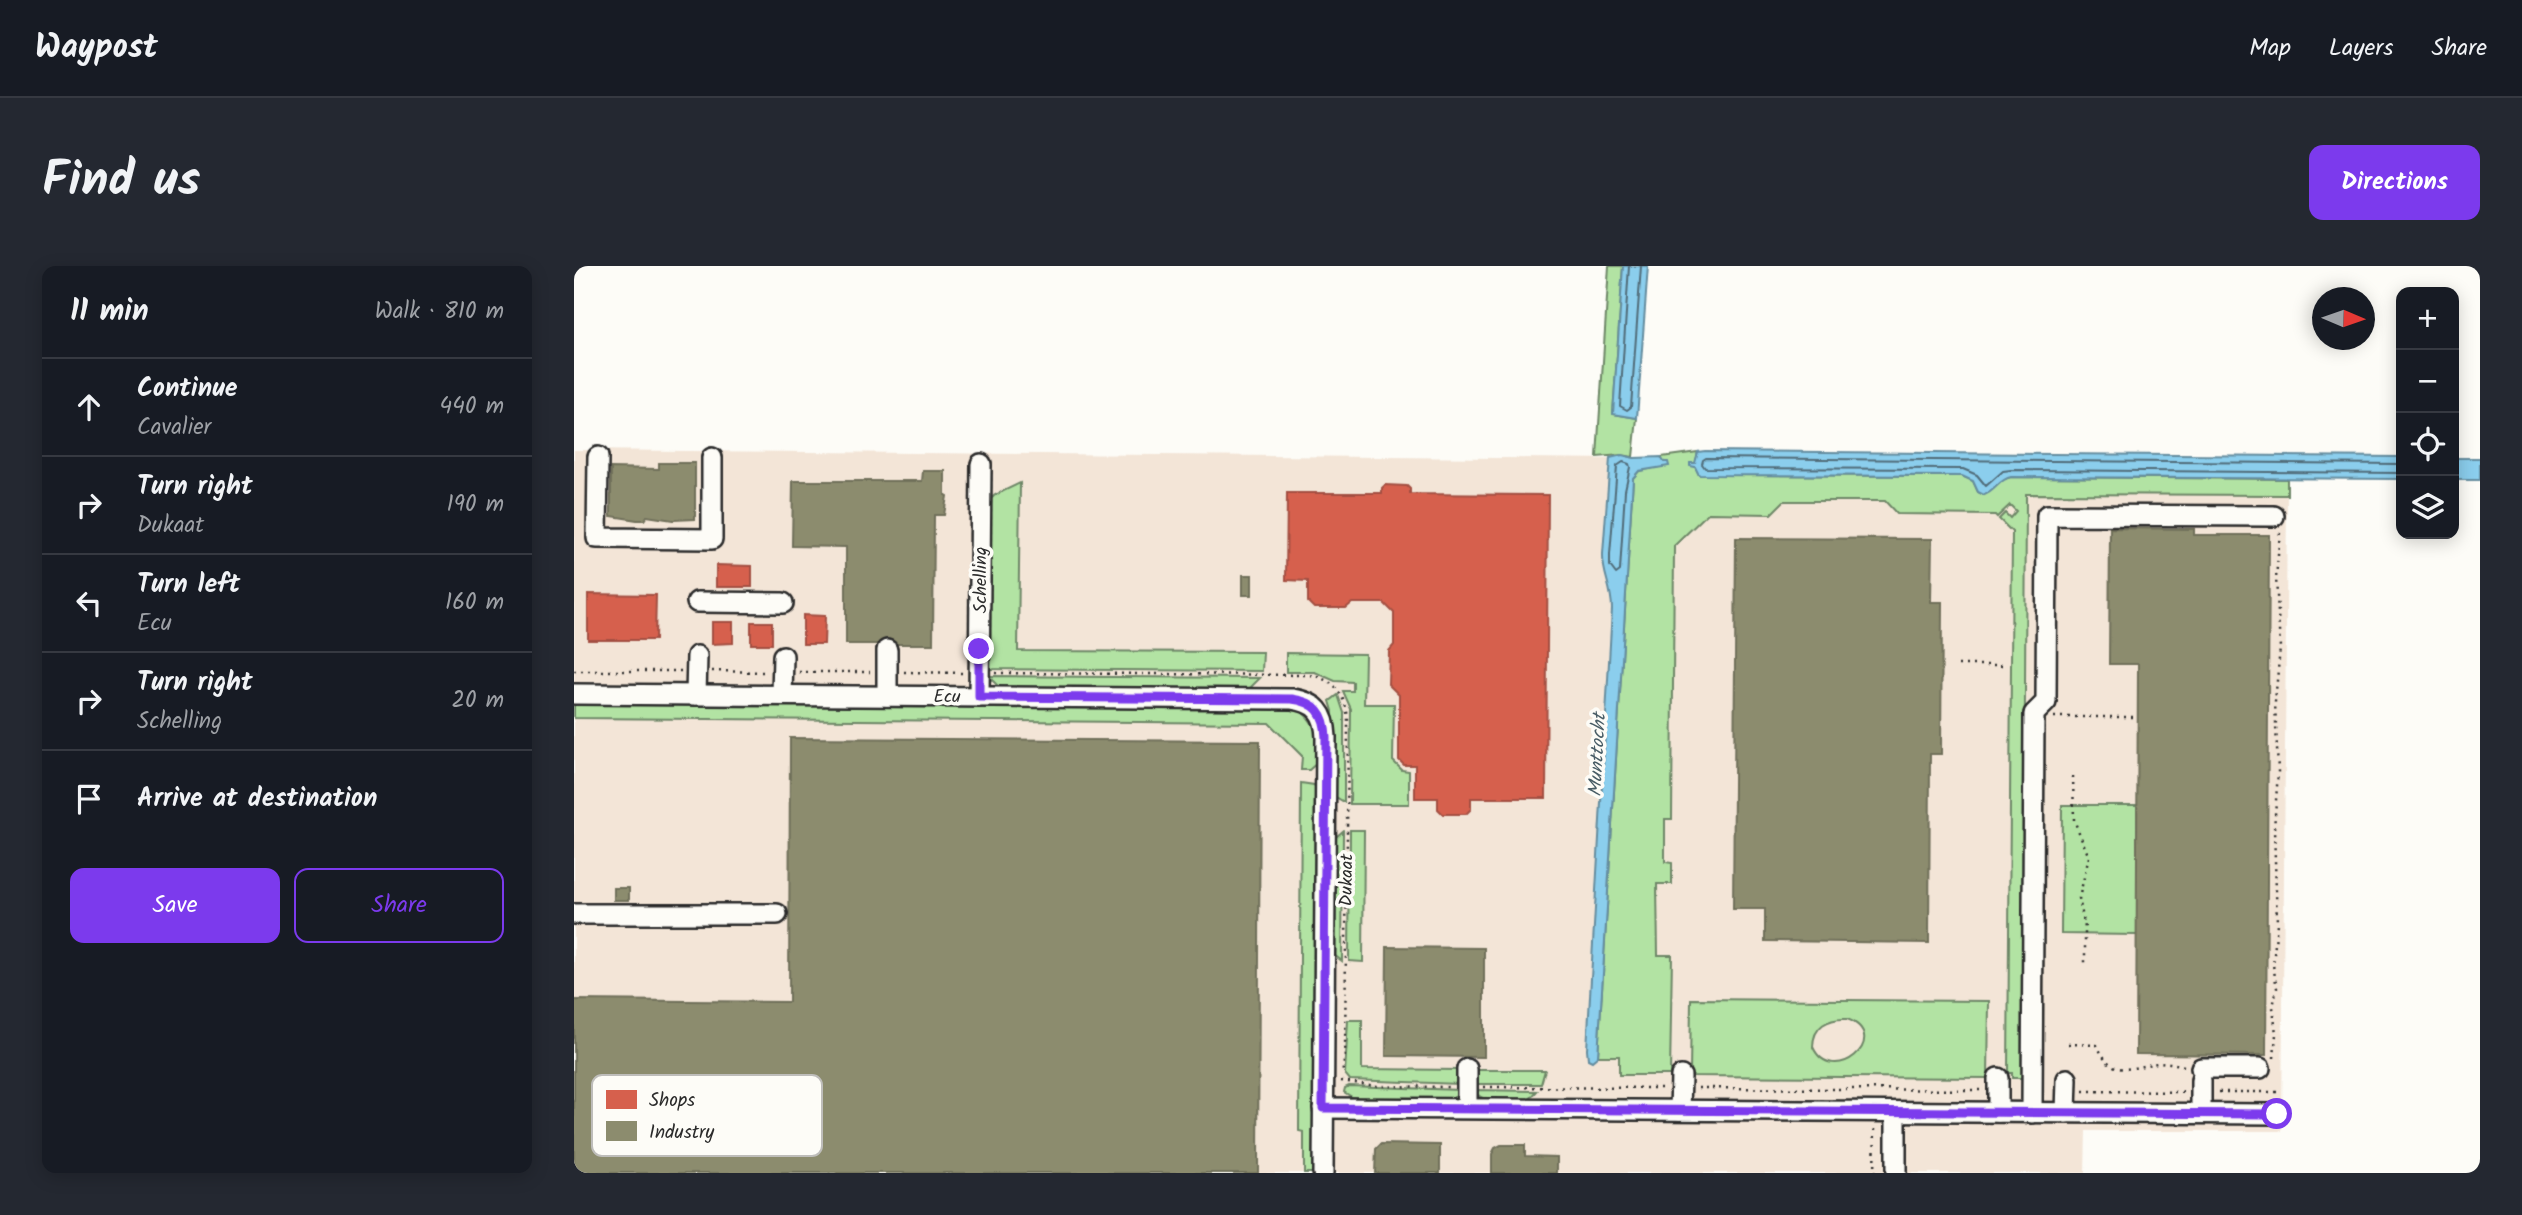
<!DOCTYPE html>
<meta charset="utf-8">
<style>
body{margin:0;font-family:Kalam,sans-serif;background:#242831;color:#f1f3f6}
.controls{position:absolute;right:21px;top:21px;display:grid;overflow:hidden;border-radius:14px;box-shadow:0 4px 18px #0003}
.controls button{width:63px;height:63px;display:grid;place-items:center;padding:0;border:0;border-bottom:2px solid #363941;background:#171b24;color:#f1f3f6;font:35px sans-serif}
.compass{position:absolute;left:1738px;top:21px;width:63px;height:63px;border-radius:50%;background:#171b24;box-shadow:0 4px 18px #0003;rotate:92deg}
.stop{position:absolute;width:21px;height:21px;margin:-16px;border:5px solid #7c3aed;border-radius:50%;background:#fff}
.stop.end{background:#7c3aed;border-color:#fff;box-shadow:0 2px 7px #0008}
.list{margin:0;padding:0;list-style:none}
h2{display:flex;justify-content:space-between;align-items:center;height:91px;margin:0;padding:0 28px;font-size:30px}
h2 small{font-size:23px;font-weight:400;color:#9ea1a6}
.list li{display:grid;grid-template-columns:46px 1fr auto;gap:21px;align-items:center;box-sizing:border-box;height:98px;padding:0 28px;border-top:2px solid #363941}
.list b{display:block;font-size:26px;white-space:nowrap}
.list p{margin:0;font-size:23px;white-space:nowrap;color:#9ea1a6}
.list em{font-size:23px;font-style:normal;color:#9ea1a6}
.actions{display:flex;gap:14px;padding:21px 28px}
.actions a{flex:1;padding:16px 0;border:2px solid #7c3aed;border-radius:14px;text-align:center;font-size:24px;color:#7c3aed}
.actions .main{background:#7c3aed;color:#fff}
.icon{flex:none;width:38px;height:38px;fill:none;stroke:currentColor;stroke-width:2;stroke-linecap:round;stroke-linejoin:round}
.map{position:relative;flex:none;width:1906px;height:907px;overflow:hidden;border-radius:14px}
header{display:flex;align-items:center;gap:42px;box-sizing:border-box;height:98px;padding:0 35px;background:#171b24;border-bottom:2px solid #363941}
header strong{font-size:33px}
nav{display:flex;gap:38px;margin-inline-start:auto;font-size:24px}
.intro{display:flex;align-items:center;justify-content:space-between;box-sizing:border-box;height:168px;padding:0 42px}
h1{margin:0;font-size:49px}
.button{padding:18px 32px;border-radius:14px;background:#7c3aed;color:#fff;font-size:24px;font-weight:700}
main{display:flex;gap:42px;padding:0 42px}
aside{flex:1;background:#171b24;border-radius:14px;box-shadow:0 4px 18px #0003}
.map>svg:first-child{display:block}
.built{fill:#f3e5d7}
.green{fill:#b2e3a3;stroke:#6e8767;stroke-width:2;fill-rule:evenodd}
.water{fill:#8bceed;stroke:#658d9f;stroke-width:2}
.shops{fill:#d6604d;stroke:#a35043;stroke-width:2}
.industry{fill:#8c8c6e;stroke:#6f6f5a;stroke-width:2}
.lines{fill:none;stroke-linecap:round;stroke-linejoin:round}
.shore{stroke:#516c79;stroke-width:2}
.minor-casing{stroke:#2b2b2b;stroke-width:24}
.path{stroke:#2b2b2b;stroke-width:2.5;stroke-dasharray:2 5;stroke-linecap:butt}
.minor{stroke:#fdfcf7;stroke-width:19}
.route{stroke:#7c3aed;stroke-width:9}
.labels{text-anchor:middle;stroke-width:7;stroke-linejoin:round;paint-order:stroke}
.street-label{font-size:18px;fill:#2b2b2b;stroke:#fdfcf7}
.water-label{font-size:19px;font-style:italic;fill:#485c65;stroke:#fdfcf7}
.key{fill:#fdfcf7;stroke:#bebdba;stroke-width:2}
.key-label{font-size:19px;fill:#2b2b2b}
</style>
<header>
<strong>Waypost</strong>
<nav><a>Map</a><a>Layers</a><a>Share</a></nav>
</header>
<div class="intro"><h1>Find us</h1><a class="button">Directions</a></div>
<main>
<aside>
<h2>11 min<small>Walk · 810 m</small></h2>
<ul class="list">
<li><svg class="icon" aria-label="ahead" viewBox="0 0 24 24"><path d="M12 20V5M6 11l6-6 6 6"/></svg><div><b>Continue</b><p>Cavalier</p></div><em>440 m</em></li>
<li><svg class="icon" aria-label="right" viewBox="0 0 24 24"><path d="M7 20v-9h11M14 6l5 5-5 5"/></svg><div><b>Turn right</b><p>Dukaat</p></div><em>190 m</em></li>
<li><svg class="icon" aria-label="left" viewBox="0 0 24 24"><path d="M17 20v-9H6M10 6l-5 5 5 5"/></svg><div><b>Turn left</b><p>Ecu</p></div><em>160 m</em></li>
<li><svg class="icon" aria-label="right" viewBox="0 0 24 24"><path d="M7 20v-9h11M14 6l5 5-5 5"/></svg><div><b>Turn right</b><p>Schelling</p></div><em>20 m</em></li>
<li><svg class="icon" aria-label="arrive" viewBox="0 0 24 24"><path d="M6 21V4h12l-3 4 3 4H6"/></svg><div><b>Arrive at destination</b></div></li>
</ul>
<div class="actions"><a class="main">Save</a><a>Share</a></div>
</aside>
<div class="map">
<svg width="1906" height="907" viewBox="0 0 1906 907">
<rect width="100%" height="100%" fill="#fdfcf7"/>
<filter id="ink" filterUnits="userSpaceOnUse"><feTurbulence type="fractalNoise" baseFrequency=".0143" numOctaves="2"/><feDisplacementMap in="SourceGraphic" scale="14" xChannelSelector="R" yChannelSelector="G"/><feConvolveMatrix kernelMatrix="1 2 1 2 8 2 1 2 1" color-interpolation-filters="sRGB"/></filter>
<g filter="url(#ink)">
<polygon class="built" points="0,184 1049,193 1049,224 1713,229 1708,865 1512,865 1511,907 0,907"/>
<g class="green">
<polygon points="1035,0 1049,0 1039,148 1063,152 1059,191 1048,189 1023,191"/>
<polygon points="1124,186 1121,200 1125,209 1388,210 1399,215 1404,226 1410,229 1430,213 1437,211 1713,213 1713,229 1452,228 1449,812 1438,812 1438,807 1434,807 1438,266 1425,253 1431,247 1436,252 1442,245 1436,239 1423,251 1421,249 1323,248 1311,235 1210,235 1197,248 1134,247 1100,280 1098,553 1091,553 1091,596 1098,597 1098,618 1083,618 1084,689 1098,689 1096,809 1045,809 1045,790 1024,790 1059,212 1065,205 1090,200 1087,191"/>
<polygon points="446,217 444,385 689,386 688,405 413,403 416,234 421,229"/>
<polygon points="712,387 791,388 790,438 820,438 819,495 828,504 835,505 835,538 776,538 777,443 769,425 779,425 779,416 761,415 741,406 712,406"/>
<polygon points="414,410 686,412 674,424 426,422"/>
<polygon points="764,429 770,447 770,536 762,531 759,524 759,445 756,435"/>
<path d="M0,435L723,443C745,455 743,473 744,496L735,504H727L728,490L695,457L0,452Z"/>
<polygon points="727,517 740,519 744,526 741,907 730,907 730,866 725,865"/>
<polygon points="1488,539 1563,539 1563,669 1487,668"/>
<polygon points="776,564 790,564 789,696 775,695"/>
<polygon points="769,565 768,695 760,689 758,579 762,571"/>
<path d="M1117,733L1415,735L1414,812L1116,810ZM1273,753C1320,771 1258,823 1239,781C1239,760 1254,752 1273,753Z"/>
<polygon points="774,754 788,754 788,803 886,804 886,818 776,814 771,808"/>
<polygon points="900,804 971,804 967,818 900,818"/>
<polygon points="775,820 885,824 881,831 873,834 791,833 778,831 770,826 771,822"/>
<path d="M900,824L963,825L955,834C938,834 909,841 900,824Z"/>
</g>
<g class="water">
<polygon points="1049,0 1074,0 1063,152 1039,148"/>
<path d="M1131,185L1827,191V213L1437,211C1425,213 1421,226 1410,229L1404,226L1399,215L1388,210L1125,209L1121,201L1116,200V197H1121L1124,186Z"/>
<path d="M1048,189L1060,192L1087,191L1090,196H1094L1095,200L1065,205L1059,212L1024,790L1018,795L1014,793L1013,783L1038,343C1038,321 1028,307 1029,288L1036,192Z"/>
<rect x="1880" y="192" width="26" height="22"/>
</g>
<g class="shops">
<polygon points="811,219 833,220 836,223 836,228 974,229 972,532 897,532 897,543 892,548 869,548 864,543 864,532 841,532 841,499 830,499 825,494 825,429 814,418 815,385 820,379 820,347 810,337 778,337 772,342 740,342 734,336 734,315 712,314 713,227 808,227 808,222"/>
<polygon points="142,299 178,300 178,321 142,321"/>
<polygon points="14,328 82,329 81,374 14,374"/>
<polygon points="229,349 251,350 250,378 229,378"/>
<polygon points="138,356 159,356 159,377 138,378"/>
<rect x="177" y="356" width="21" height="22"/>
</g>
<g class="industry">
<polygon points="85,197 121,197 121,253 99,254 73,250 70,254 63,254 37,250 37,202 85,203"/>
<polygon points="349,205 371,205 371,229 373,230 370,249 360,249 359,378 272,378 272,281 218,280 219,215 348,215"/>
<polygon points="1536,262 1620,263 1620,269 1695,269 1692,789 1562,788 1564,398 1535,398"/>
<polygon points="1162,272 1358,273 1357,336 1368,336 1367,488 1356,488 1355,677 1191,675 1191,643 1159,643"/>
<rect x="669" y="309" width="9" height="20"/>
<polygon points="216,472 686,475 684,907 0,907 0,734 215,736"/>
<rect x="40" y="622" width="15" height="12"/>
<polygon points="813,681 910,682 910,791 812,790"/>
<polygon points="807,878 866,879 866,907 801,907 802,883"/>
<polygon points="951,879 951,890 983,891 983,907 918,907 918,888 921,882 927,879"/>
</g>
<g class="lines">
<g class="shore">
<polyline points="1055,0 1046,140 1053,144 1057,141 1067,0"/>
<polygon points="1049,196 1055,198 1056,201 1051,224 1046,305 1042,308 1036,300 1036,289 1043,200"/>
<polyline points="1827,198 1132,192 1129,194 1128,198 1131,202 1389,203 1403,209 1412,220 1429,205 1437,204 1827,207"/>
</g>
<g class="minor-casing">
<g id="minor">
<polyline points="24,191 23,272 138,273 138,192"/>
<polyline points="123,336 209,337"/>
<path d="M0,428L718,433C742,436 751,447 752,471L749,907"/>
<polyline points="122,429 123,390"/>
<polyline points="208,429 209,390"/>
<polyline points="313,430 313,384"/>
<polyline points="405,431 407,198"/>
<polyline points="0,648 203,648"/>
<polyline points="1627,802 1686,802"/>
<polyline points="749,842 1703,848"/>
<polyline points="893,842 893,803"/>
<polyline points="1106,844 1107,810"/>
<polyline points="1424,846 1424,812"/>
<polyline points="1458,847 1460,448 1472,436 1473,249 1700,250"/>
<polyline points="1492,847 1493,813"/>
<polyline points="1627,847 1627,814"/>
<polyline points="1322,907 1322,846"/>
</g>
</g>
<g class="path">
<polyline points="1384,399 1429,399"/>
<polyline points="0,405 107,405"/>
<polyline points="138,405 191,406"/>
<polyline points="225,406 296,406"/>
<polyline points="330,406 390,407"/>
<path d="M421,407L735,409C760,412 773,431 774,455L771,788L768,809"/>
<polyline points="1480,451 1560,451"/>
<polyline points="1499,510 1500,554 1515,591 1505,632 1511,662 1511,700"/>
<path d="M1494,778L1523,779C1539,813 1554,802 1583,797C1592,795 1601,798 1610,800"/>
<polyline points="1700,792 1702,768 1699,741 1703,722 1699,699 1703,657 1700,563 1704,506 1701,436 1706,382 1702,312 1706,266"/>
<polyline points="767,815 803,820 875,821"/>
<polyline points="910,821 1089,822"/>
<polyline points="1124,822 1407,824"/>
<polyline points="1509,825 1610,826"/>
<polyline points="1645,826 1706,826"/>
<polyline points="1300,907 1301,862"/>
</g>
<use href="#minor" class="minor"/>
</g>
</g>
<g class="lines" filter="url(#ink)">
<path class="route" d="M405,383V431L718,433C742,436 751,447 752,471L749,842L1703,848"/>
</g>
<g class="labels">
<g class="street-label">
<text transform="translate(406 314) rotate(-90)" y="6">Schelling</text>
<text x="373" y="436">Ecu</text>
<text transform="translate(772 614) rotate(-89)" y="6">Dukaat</text>
</g>
<g class="water-label">
<text transform="translate(1022 489) rotate(-87)" y="7">Munttocht</text>
</g>
</g>
<rect x="18" y="809" width="230" height="81" rx="10" class="key"/>
<rect x="32" y="824" width="31" height="19" fill="#d6604d"/>
<rect x="32" y="855" width="31" height="20" fill="#8c8c6e"/>
<g class="key-label">
<text x="75" y="840">Shops</text>
<text x="75" y="872">Industry</text>
</g>
</svg>
<div class="controls">
<button>+</button>
<button>−</button>
<button><svg class="icon" aria-label="locate" viewBox="0 0 24 24"><circle cx="12" cy="12" r="6"/><path d="M12 2v4M12 18v4M2 12h4M18 12h4"/></svg></button>
<button><svg class="icon" aria-label="layers" viewBox="0 0 24 24"><path d="M12 4l9 5-9 5-9-5zM3 14l9 5 9-5"/></svg></button>
</div>
<svg class="compass" viewBox="-18 -18 36 36"><path d="M0-13l5 13h-10z" fill="#e53935"/><path d="M0 13l5-13h-10z" fill="#9ea1a6"/></svg>
<div class="stop" style="left:1703px;top:848px"></div>
<div class="stop end" style="left:405px;top:383px"></div>
</div>
</main>
